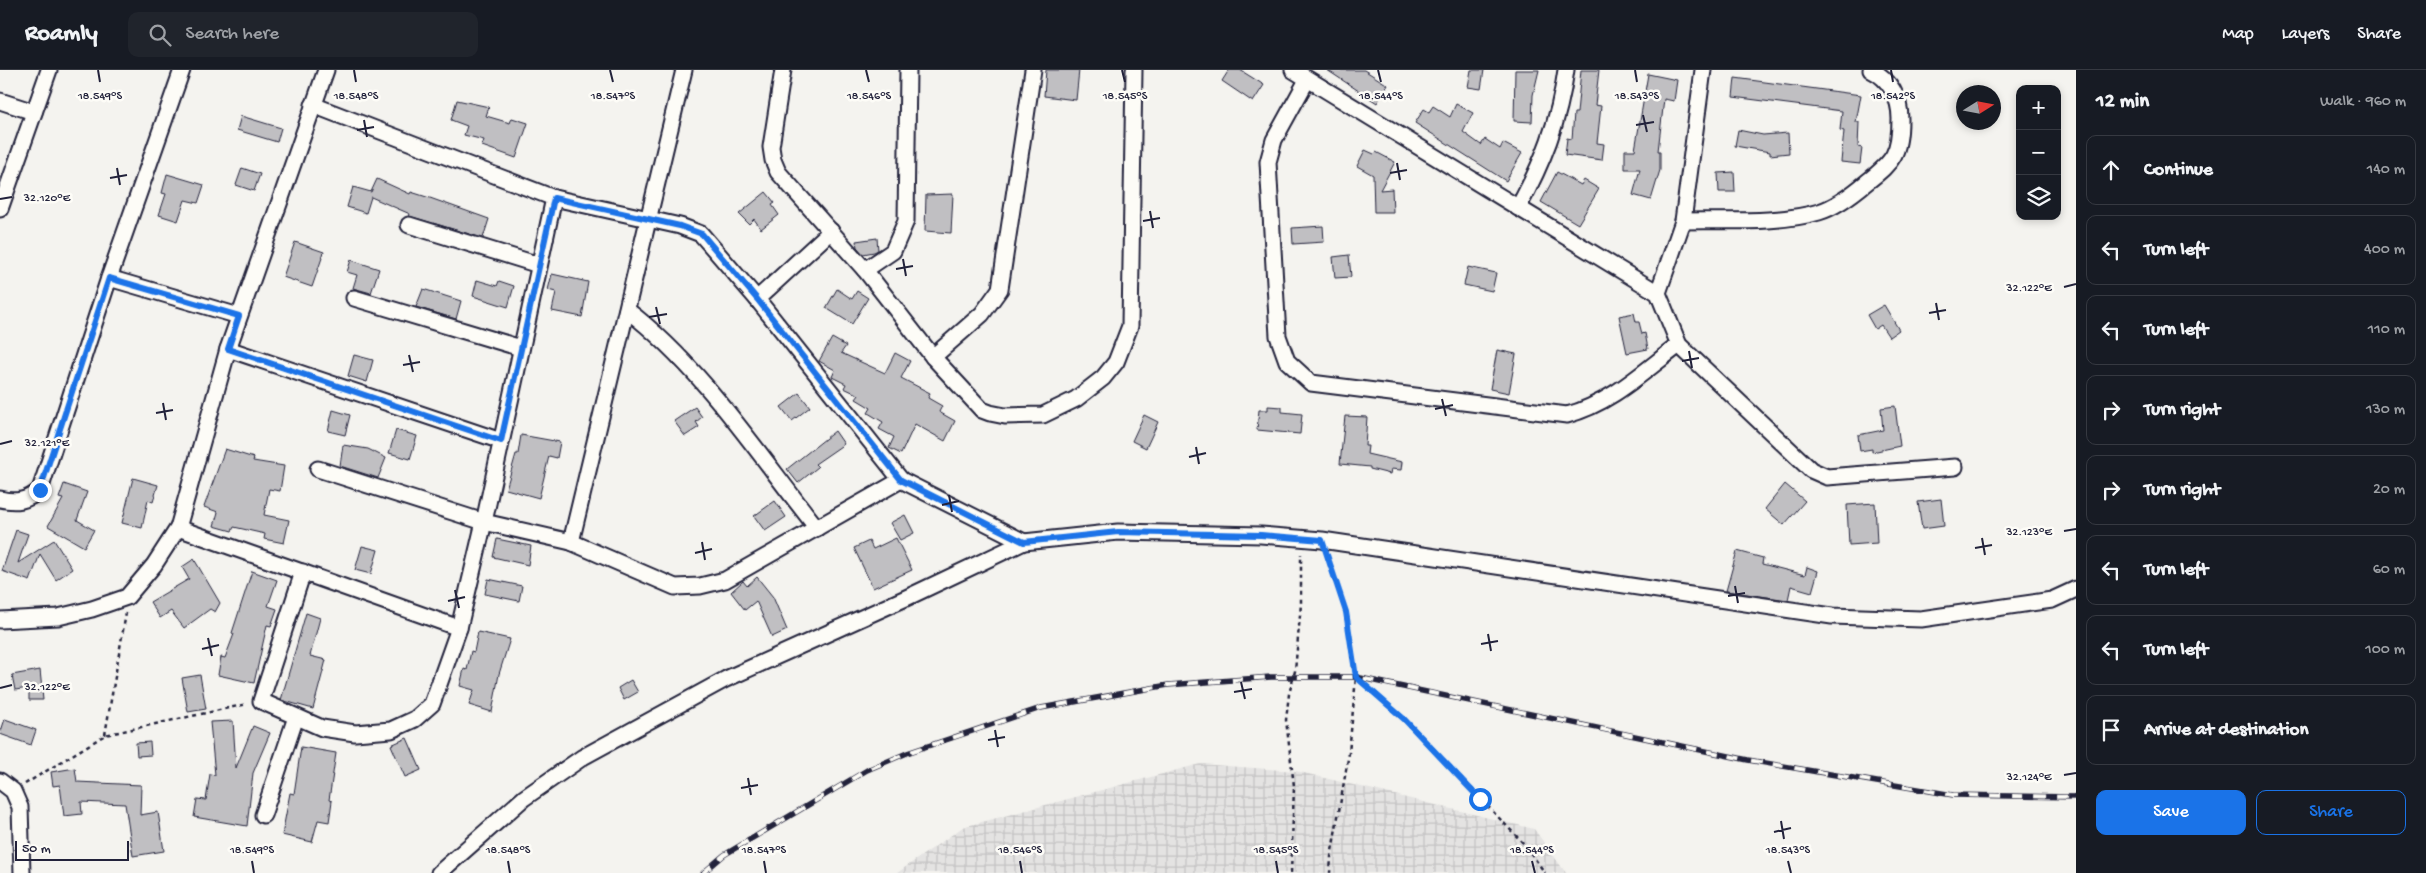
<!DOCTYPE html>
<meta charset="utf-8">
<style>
body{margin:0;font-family:"Gochi Hand",sans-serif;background:#20242c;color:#f1f3f6}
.controls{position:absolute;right:15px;top:15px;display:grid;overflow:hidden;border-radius:10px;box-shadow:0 2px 8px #0003}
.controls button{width:45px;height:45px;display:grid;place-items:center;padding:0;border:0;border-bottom:1px solid #363941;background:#171b24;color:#f1f3f6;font:25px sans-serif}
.compass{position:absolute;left:1956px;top:15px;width:45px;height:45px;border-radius:50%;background:#171b24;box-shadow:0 2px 8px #0003;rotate:79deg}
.scale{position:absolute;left:15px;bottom:12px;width:114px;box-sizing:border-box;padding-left:5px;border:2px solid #22223b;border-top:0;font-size:14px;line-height:18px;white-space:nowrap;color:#22223b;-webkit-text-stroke:4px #fdfcf7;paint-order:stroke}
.stop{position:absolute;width:15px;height:15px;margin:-11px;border:4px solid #1a73e8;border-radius:50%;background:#fff}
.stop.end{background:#1a73e8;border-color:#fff;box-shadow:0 1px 5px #0008}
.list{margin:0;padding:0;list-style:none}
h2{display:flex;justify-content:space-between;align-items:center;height:65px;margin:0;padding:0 20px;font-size:21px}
h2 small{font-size:16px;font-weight:400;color:#9ea1a6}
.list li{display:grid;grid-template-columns:32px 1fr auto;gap:15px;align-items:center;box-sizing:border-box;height:70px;margin:0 10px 10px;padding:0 10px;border:1px solid #363941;border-radius:10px}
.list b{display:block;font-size:19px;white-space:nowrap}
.list em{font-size:16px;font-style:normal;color:#9ea1a6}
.actions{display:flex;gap:10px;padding:15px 20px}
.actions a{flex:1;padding:11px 0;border:1px solid #1a73e8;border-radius:10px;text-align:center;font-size:18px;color:#1a73e8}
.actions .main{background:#1a73e8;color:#fff}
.icon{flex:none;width:28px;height:28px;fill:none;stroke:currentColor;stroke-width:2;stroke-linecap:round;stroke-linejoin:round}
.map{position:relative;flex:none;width:2076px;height:803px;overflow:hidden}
header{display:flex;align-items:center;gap:30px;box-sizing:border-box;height:70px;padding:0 25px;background:#171b24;border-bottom:1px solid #363941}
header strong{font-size:24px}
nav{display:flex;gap:28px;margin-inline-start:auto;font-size:18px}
.search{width:350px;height:45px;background:#20242c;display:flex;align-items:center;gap:12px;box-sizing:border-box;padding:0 18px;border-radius:10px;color:#9ea1a6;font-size:19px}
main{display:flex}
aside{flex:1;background:#171b24}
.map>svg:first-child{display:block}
.industrial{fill:url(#industrial-grid)}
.building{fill:#c0bfc2;stroke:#22223b}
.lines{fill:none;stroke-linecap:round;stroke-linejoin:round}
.street-casing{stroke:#22223b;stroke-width:19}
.path{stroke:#22223b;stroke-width:2.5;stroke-dasharray:4 4;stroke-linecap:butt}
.street{stroke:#fdfcf7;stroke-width:15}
.rail-casing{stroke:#22223b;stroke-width:5.5}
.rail{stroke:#fdfcf7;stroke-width:4;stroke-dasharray:11;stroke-linecap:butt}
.route{stroke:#1a73e8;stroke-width:6}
.ticks{fill:none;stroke:#22223b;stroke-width:2}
.ticks-label{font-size:12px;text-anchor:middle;fill:#22223b;stroke:#fdfcf7;stroke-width:5;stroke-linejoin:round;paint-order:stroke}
</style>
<header>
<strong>Roamly</strong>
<div class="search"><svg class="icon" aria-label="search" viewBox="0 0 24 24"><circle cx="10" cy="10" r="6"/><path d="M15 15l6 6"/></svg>Search here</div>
<nav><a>Map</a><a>Layers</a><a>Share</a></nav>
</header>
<main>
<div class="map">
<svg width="2076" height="803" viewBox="0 0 2076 803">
<defs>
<pattern id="industrial-grid" width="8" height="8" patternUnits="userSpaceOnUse" patternTransform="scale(1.25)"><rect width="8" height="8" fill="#e4e3e2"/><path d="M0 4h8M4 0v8" fill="none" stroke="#c3c2c3"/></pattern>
</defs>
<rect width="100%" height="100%" fill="#f4f3ef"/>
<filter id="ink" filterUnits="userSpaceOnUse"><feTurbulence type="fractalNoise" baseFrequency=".02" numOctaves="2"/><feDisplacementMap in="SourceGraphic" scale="10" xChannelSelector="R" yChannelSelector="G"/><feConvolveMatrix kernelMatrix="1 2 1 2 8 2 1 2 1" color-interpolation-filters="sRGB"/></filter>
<g filter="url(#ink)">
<polygon class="industrial" points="1200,694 1296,701 1534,759 1566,803 897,803 963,757"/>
<g class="building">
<polygon points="1046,0 1079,0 1076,30 1044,26"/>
<polygon points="1229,0 1240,0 1264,15 1253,32 1222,11"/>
<polygon points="1327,0 1364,0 1388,15 1377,33"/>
<polygon points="1471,0 1484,0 1481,19 1468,17"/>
<polygon points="1515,0 1539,0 1533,25 1532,52 1514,51"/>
<polygon points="1581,0 1599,0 1595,35 1601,36 1597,73 1604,74 1602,90 1565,85 1567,68 1572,69 1574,43 1577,43"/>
<polygon points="1648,4 1677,10 1674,31 1664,29 1658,81 1660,81 1660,100 1651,130 1633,125 1640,99 1625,99 1625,80 1635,80"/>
<polygon points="1735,8 1861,25 1856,52 1859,52 1858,77 1862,78 1860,94 1841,92 1844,61 1840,60 1842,41 1733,27"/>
<polygon points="457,30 489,37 486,46 510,53 512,48 528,53 516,88 482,76 484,70 464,65 467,56 451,50"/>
<polygon points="1456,34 1473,43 1463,62 1481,75 1485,69 1500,79 1503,73 1522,83 1506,111 1415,53 1424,39 1429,42 1433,36 1450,47"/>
<polygon points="241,46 281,58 277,72 237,60"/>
<polygon points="1738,60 1763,65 1788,63 1789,83 1770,85 1770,82 1735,76"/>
<polygon points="1365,80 1374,84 1376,82 1395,92 1380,120 1392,119 1393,142 1374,142 1373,105 1357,96"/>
<polygon points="242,98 260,104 254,121 236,115"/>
<polygon points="1557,102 1581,115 1584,110 1599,119 1578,154 1541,132"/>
<polygon points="1734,102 1735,122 1719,122 1718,103"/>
<polygon points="167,104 204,115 198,133 185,130 178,151 159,145 166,124 162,123"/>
<polygon points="377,109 410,124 411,122 430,128 489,149 483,168 409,146 410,144 371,127 366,143 347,137 353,117 371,122"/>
<polygon points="766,122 775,133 772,135 779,145 761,159 754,149 749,154 739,144"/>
<polygon points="953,124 951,163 925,161 926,125"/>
<polygon points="1323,156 1324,172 1293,174 1292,158"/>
<polygon points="877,168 878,180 874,182 863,184 857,177 856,171"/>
<polygon points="295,172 324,182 312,217 283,207"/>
<polygon points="1349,185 1351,207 1335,208 1333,187"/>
<polygon points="351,190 379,199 371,223 353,218 357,205 347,202"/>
<polygon points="1468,197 1496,203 1492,221 1464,215"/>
<polygon points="552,204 588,212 582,247 552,241 556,222 548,220"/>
<polygon points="477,210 497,216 499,211 514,216 508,237 473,226"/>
<polygon points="423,219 461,231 456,249 416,237"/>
<polygon points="837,219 852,229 857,221 868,228 852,254 826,238"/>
<polygon points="1884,235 1899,260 1889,267 1881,255 1875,259 1867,245"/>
<polygon points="1634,243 1636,252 1639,252 1642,264 1645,263 1648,279 1627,283 1619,246"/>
<polygon points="832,268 846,276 841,283 885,303 895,283 910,291 901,308 930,323 928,328 942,336 939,342 955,351 945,371 915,354 901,384 889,378 894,367 879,359 883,352 868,343 871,338 856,329 859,325 844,318 846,314 832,307 835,300 819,291"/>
<polygon points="1497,280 1516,284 1509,323 1490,319"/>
<polygon points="354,285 373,290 367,312 348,306"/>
<polygon points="799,323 810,337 792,351 781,337"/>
<polygon points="1268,336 1282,337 1282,342 1302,344 1300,364 1257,360 1259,340 1268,340"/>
<polygon points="1895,336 1900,376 1872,382 1872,379 1860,381 1858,365 1883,360 1881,338"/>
<polygon points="695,337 702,347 696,352 699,357 685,366 674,351"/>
<polygon points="333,340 350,345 345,365 328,361"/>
<polygon points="1144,345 1158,352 1146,378 1132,371"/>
<polygon points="1345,346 1367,347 1365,376 1368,376 1367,384 1402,392 1401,400 1391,399 1390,404 1370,399 1370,397 1340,394"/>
<polygon points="396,360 417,366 410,389 389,383"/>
<polygon points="835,361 844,374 815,394 818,397 798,413 787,399"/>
<polygon points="521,365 560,372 557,388 549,386 539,428 506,419 516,384 518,384"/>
<polygon points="343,375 368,379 386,388 378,408 340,396"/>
<polygon points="225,379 254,388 253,391 284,396 280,421 269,419 264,445 289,450 284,473 264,469 265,464 234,457 232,461 214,456 218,442 204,437"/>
<polygon points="133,408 158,415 153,432 148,430 142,458 122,453"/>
<polygon points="64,414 87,422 77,450 94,460 84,477 48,456 63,429 59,428"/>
<polygon points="1785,414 1805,431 1784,455 1765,439"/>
<polygon points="1941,429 1944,456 1922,459 1918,432"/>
<polygon points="775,431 786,447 765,461 754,446"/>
<polygon points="1875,433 1877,473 1849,475 1847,435"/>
<polygon points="905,445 914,463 900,470 890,453"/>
<polygon points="16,460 28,464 18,493 54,470 72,499 56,510 40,484 30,511 2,501"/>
<polygon points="896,468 912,500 873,518 854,478 869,471 873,479"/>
<polygon points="497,469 531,476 528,495 493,487"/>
<polygon points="362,476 378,480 371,504 355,500"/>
<polygon points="1737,481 1763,488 1762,494 1805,505 1807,497 1818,501 1812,522 1791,516 1788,530 1726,521"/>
<polygon points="194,489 220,533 215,542 210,539 184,558 171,541 160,548 150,532 189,509 182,497"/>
<polygon points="252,501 277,510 268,536 277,539 271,556 267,555 254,613 218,605 221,587 225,588 234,564 232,563"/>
<polygon points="757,507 773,527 787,560 772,567 756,531 745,540 731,522 743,511 747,516"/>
<polygon points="488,509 522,516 519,531 485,524"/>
<polygon points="306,543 320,548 310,586 326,590 313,639 281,630"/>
<polygon points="478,562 510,569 499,604 492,642 469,635 474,620 460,616 464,599 467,600 471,581 474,582"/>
<polygon points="40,600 43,630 29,630 29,618 15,620 12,605"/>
<polygon points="200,605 206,639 188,642 182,608"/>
<polygon points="631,610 638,622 624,630 618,618"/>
<polygon points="5,649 36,660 31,675 0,664"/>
<polygon points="233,651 236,698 253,656 270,663 253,703 247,756 194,747 197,729 206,730 210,704 215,705 210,652"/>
<polygon points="407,668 421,700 405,707 391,675"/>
<polygon points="150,672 151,685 137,686 136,673"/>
<polygon points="301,677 336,683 329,730 332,731 329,752 318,750 312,772 282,765 290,723 294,724"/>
<polygon points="75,698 77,712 141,715 140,745 158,742 164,781 133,786 125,734 81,732 82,744 64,746 60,715 53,716 51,702"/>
</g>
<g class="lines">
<g class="street-casing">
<g id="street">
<polyline points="783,0 771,77 773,90 778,102 865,200 933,287 982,340 990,343 1005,346 1043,345 1076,329 1103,308 1116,292 1130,256 1134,0"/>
<polyline points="1293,0 1658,223 1679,275 1811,400 1827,407 1955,397"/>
<path d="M1307,10L1274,70L1268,92L1278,266L1287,291L1311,313L1567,345C1610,334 1644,301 1679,275"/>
<polyline points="0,31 34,42"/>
<polyline points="313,35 554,128"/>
<polygon points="554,128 680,156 701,164 757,229 901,410 725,510 700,516 675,517 571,472 484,452"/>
<path d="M1518,138C1543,92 1559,52 1566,0"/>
<polyline points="0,139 49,0"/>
<path d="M1683,151C1725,150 1778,154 1819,142C1836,137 1854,123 1867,112C1894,91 1900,83 1900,49C1900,28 1890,9 1871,0"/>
<polyline points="409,155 539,195"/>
<polyline points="865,200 893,181 906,151 908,0"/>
<polyline points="109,208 239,246"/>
<polyline points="1658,223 1683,151 1703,0"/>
<polyline points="354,228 521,278"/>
<polyline points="757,229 831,161"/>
<path d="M627,240C702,297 758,384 817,458"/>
<polyline points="228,279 501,371"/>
<polyline points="933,287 982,244 1000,219 1033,0"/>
<polyline points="901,410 1024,472"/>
<path d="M0,429C16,433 27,431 40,420L109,208L182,0"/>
<polyline points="178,458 459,558"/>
<polyline points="571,472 684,0"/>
<polyline points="303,502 261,631 322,658 355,663 391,660 415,649 432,634 459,558 484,452 318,399"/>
<polyline points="0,550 58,547 92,539 127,527 154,495 178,458 228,279 326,0"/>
<polyline points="0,711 13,721 20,737 22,803"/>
<polyline points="263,745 296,647"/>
<polyline points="439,803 524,728 583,687 726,609 906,528 1024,472 1118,462 1261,465 1322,470 1832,546 1921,549 2052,530 2076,519"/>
</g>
</g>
<g class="path">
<polyline points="1327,486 1346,542 1356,607 1349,683 1331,787 1330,803"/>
<polyline points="1356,607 1404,649 1525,775 1545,803"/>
<polyline points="105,665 126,543"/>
<polyline points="25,714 105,665 247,634"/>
<polyline points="1291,803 1294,716 1286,650 1289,624 1295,601 1301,534 1301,484"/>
</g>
<use href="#street" class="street"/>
<g class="rail-casing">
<polyline id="rail" points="703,803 724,785 867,700 907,683 1041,638 1168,615 1271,607 1356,607 1748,690 1953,725 2076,727"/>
</g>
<use href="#rail" class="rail"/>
</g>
</g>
<g class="lines" filter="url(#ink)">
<polyline class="route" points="40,420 109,208 239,246 228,279 501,371 554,128 680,156 702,164 757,229 901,410 1024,472 1118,462 1261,465 1322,470 1346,542 1356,607 1404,649 1480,729"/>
</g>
<path class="ticks" d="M98,0L100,12M354,0L356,12M610,0L613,12M866,0L869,12M1122,0L1125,12M1378,0L1381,12M1635,0L1637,12M1891,0L1893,12M1643,45L1647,62M364,50L367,67M1636,55L1654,52M357,60L374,57M1397,93L1400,110M117,98L120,115M1390,103L1407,100M110,108L127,105M0,129L12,127M1150,141L1153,158M1143,151L1160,148M903,189L906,206M896,199L913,196M2064,217L2076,214M1936,233L1939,250M656,237L660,254M1929,243L1946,240M649,247L667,244M1689,281L1692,298M409,285L413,302M1682,291L1699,288M403,295L420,292M1442,329L1446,346M163,333L166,350M1435,339L1453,335M156,343L173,340M0,374L12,371M1196,377L1199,394M1189,387L1206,383M949,425L952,442M942,435L959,431M2064,461L2076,459M1982,468L1985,485M702,472L705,490M1975,478L1992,475M695,483L712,479M1735,516L1738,533M455,520L459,538M1728,526L1745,523M448,531L465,527M1488,564L1491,581M208,568L212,586M1481,574L1498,571M202,579L219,575M1241,612L1245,629M0,618L12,615M1234,622L1252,619M995,660L998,677M988,670L1005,667M2064,705L2076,703M748,708L751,725M741,718L758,715M1781,751L1784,769M1774,762L1791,758M252,791L254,803M508,791L510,803M764,791L766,803M1020,791L1022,803M1276,791L1278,803M1532,791L1535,803M1788,791L1791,803"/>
<g class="ticks-label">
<text x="100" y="29">18.549°S</text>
<text x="356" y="29">18.548°S</text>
<text x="613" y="29">18.547°S</text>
<text x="869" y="29">18.546°S</text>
<text x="1125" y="29">18.545°S</text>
<text x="1381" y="29">18.544°S</text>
<text x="1637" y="29">18.543°S</text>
<text x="1893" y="29">18.542°S</text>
<text x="47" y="131">32.120°E</text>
<text x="2029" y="221">32.122°E</text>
<text x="47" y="376">32.121°E</text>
<text x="2029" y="465">32.123°E</text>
<text x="47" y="620">32.122°E</text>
<text x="2029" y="710">32.124°E</text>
<text x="252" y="783">18.549°S</text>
<text x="508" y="783">18.548°S</text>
<text x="764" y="783">18.547°S</text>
<text x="1020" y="783">18.546°S</text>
<text x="1276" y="783">18.545°S</text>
<text x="1532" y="783">18.544°S</text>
<text x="1788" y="783">18.543°S</text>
</g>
</svg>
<div class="controls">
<button>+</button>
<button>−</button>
<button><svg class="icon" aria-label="layers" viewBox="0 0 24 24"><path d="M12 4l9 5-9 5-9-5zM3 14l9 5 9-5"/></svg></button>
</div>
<svg class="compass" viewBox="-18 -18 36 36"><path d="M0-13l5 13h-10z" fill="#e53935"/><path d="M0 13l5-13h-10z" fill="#9ea1a6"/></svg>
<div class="scale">50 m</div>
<div class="stop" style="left:1480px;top:729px"></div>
<div class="stop end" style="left:40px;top:420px"></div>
</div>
<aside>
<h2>12 min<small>Walk · 960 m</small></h2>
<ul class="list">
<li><svg class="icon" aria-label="ahead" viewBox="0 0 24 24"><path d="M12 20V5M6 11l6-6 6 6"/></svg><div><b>Continue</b></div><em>140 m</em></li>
<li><svg class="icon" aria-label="left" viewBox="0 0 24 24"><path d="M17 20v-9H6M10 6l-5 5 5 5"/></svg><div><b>Turn left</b></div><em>400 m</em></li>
<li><svg class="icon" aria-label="left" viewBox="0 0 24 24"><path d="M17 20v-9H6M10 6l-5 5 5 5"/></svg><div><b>Turn left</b></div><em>110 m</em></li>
<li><svg class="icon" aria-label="right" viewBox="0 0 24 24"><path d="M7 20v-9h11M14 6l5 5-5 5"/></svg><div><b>Turn right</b></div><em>130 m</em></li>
<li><svg class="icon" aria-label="right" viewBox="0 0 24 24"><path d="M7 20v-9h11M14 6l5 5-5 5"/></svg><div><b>Turn right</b></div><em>20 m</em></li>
<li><svg class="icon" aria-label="left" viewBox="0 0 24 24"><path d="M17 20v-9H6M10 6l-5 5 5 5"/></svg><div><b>Turn left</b></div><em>60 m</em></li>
<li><svg class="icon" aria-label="left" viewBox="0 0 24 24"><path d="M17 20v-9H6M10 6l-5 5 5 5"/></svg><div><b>Turn left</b></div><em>100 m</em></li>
<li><svg class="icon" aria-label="arrive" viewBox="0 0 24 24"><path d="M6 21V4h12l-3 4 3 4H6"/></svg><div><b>Arrive at destination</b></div></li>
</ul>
<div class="actions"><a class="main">Save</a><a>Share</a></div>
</aside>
</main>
